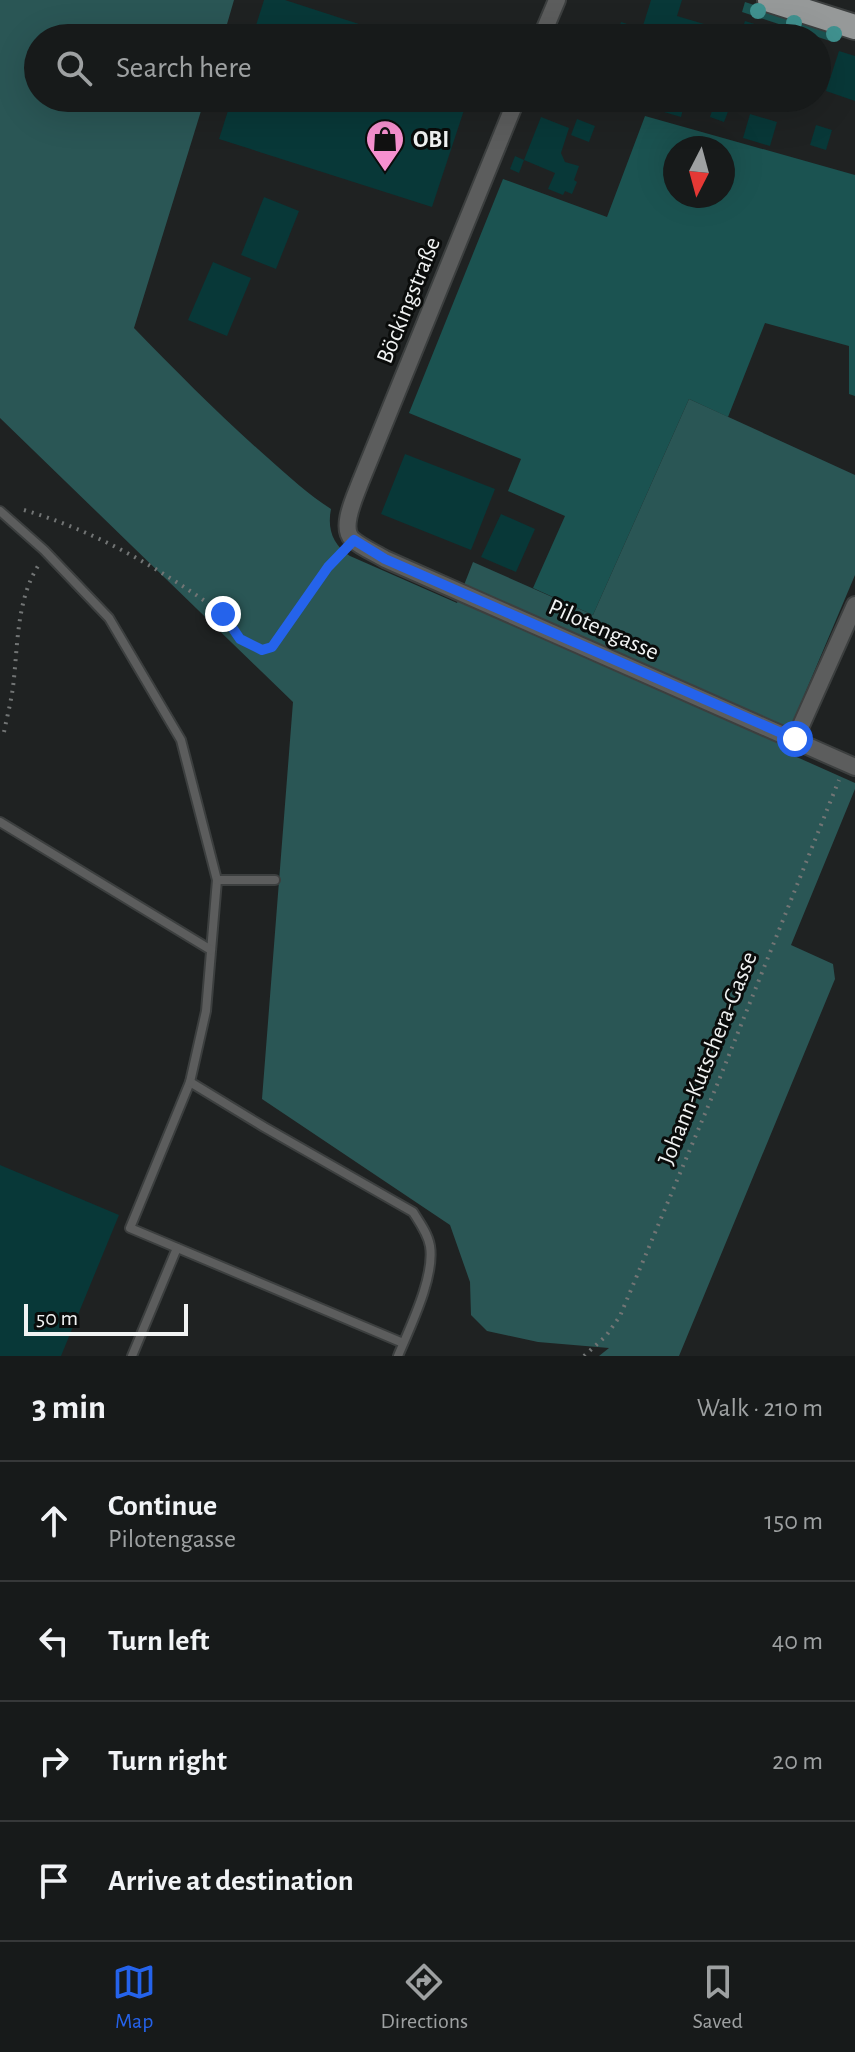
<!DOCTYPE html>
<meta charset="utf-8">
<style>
body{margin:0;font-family:"Alegreya Sans",sans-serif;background:#242727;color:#f1f3f6}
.compass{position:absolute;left:663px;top:136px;width:72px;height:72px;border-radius:50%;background:#171a1a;box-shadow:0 8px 32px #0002;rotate:186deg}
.scale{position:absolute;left:24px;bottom:20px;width:164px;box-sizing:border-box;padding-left:8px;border:4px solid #f1f3f3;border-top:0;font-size:22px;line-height:28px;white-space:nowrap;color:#f1f3f3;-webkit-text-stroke:6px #0a0c0b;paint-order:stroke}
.stop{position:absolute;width:24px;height:24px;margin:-18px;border:6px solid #2563eb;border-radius:50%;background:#fff}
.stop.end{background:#2563eb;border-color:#fff;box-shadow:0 2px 8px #0008}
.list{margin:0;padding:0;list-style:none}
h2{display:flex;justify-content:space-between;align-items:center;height:104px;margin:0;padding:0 32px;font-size:34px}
h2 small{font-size:26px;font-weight:400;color:#9ea1a2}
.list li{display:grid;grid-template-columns:52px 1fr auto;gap:24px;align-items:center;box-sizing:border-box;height:120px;padding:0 32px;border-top:2px solid #363839}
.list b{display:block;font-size:30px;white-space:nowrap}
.list p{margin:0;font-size:26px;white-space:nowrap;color:#9ea1a2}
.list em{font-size:26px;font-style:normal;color:#9ea1a2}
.icon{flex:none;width:44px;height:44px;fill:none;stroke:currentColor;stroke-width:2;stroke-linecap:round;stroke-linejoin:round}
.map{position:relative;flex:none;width:855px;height:1356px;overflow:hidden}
.search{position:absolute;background:#171a1a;box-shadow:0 8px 32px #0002;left:24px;right:24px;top:24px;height:88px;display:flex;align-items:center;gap:20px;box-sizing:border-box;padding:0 28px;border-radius:44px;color:#9ea1a2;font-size:30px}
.sheet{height:584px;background:#171a1a}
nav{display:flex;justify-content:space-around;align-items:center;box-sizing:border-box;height:112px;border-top:2px solid #363839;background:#171a1a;font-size:22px;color:#9ea1a2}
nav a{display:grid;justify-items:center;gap:4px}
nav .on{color:#2563eb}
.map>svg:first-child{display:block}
.green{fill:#1b5351;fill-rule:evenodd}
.forest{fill:#2a5655}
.building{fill:#083838}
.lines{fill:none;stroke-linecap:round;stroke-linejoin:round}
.lane-casing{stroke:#3c3f3f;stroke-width:12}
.street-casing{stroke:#3c3f3f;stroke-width:20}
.primary-casing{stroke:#3c3f3f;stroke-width:28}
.path{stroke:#727575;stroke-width:4;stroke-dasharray:2 6;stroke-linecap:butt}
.lane{stroke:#5c5d5d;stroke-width:8}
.street{stroke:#5c5d5d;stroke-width:16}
.primary{stroke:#969999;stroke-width:24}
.tree{fill:#40918f}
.route{stroke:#2563eb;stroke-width:10}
.labels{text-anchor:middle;stroke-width:6;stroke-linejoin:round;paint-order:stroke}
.poi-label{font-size:24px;font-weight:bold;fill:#f1f3f3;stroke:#0a0c0b;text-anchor:start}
.street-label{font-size:24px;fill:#f1f3f3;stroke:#0a0c0b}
</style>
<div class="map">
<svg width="855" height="1356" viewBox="0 0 855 1356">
<rect width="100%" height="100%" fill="#1f2222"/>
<g class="green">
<polygon points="745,2 836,32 833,42 742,12"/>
<path d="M645,116L855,175V396L849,394V346L765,323L728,417L689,399L593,615L533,588L565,516L508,491L521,459L409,413L503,179L607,217ZM675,148H723V196H675Z"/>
</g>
<path class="forest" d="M0,0H234L223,38H38V98H205L134,328C178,373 221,417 268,458C288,476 309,495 331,509C327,529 333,545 350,556L457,603L473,562L593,615L689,399L855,475V575L781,750L855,783V789L791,945L833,964L835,979L679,1356H599L609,1348L538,1342L487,1331L471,1315L470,1282L450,1225L262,1099L293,702L0,418Z"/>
<g class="building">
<polygon points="264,0 285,0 402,38 252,38"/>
<polygon points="651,0 682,0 677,16 704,24 700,38 616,38 621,22 642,29"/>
<polygon points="745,21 796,37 796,38 739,38"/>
<polygon points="579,28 603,38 575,38"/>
<polygon points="839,51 855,56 855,101 826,91"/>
<polygon points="232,98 468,98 432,207 219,139"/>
<polygon points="661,98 686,98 681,117 657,110"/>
<polygon points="714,105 729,109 724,122 710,117"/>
<polygon points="750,114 777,122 770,146 743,138"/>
<polygon points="541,117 569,128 561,153 565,162 579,166 574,180 577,182 572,194 565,191 563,195 548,189 555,173 524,160"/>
<polygon points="577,119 595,126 589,142 571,135"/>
<polygon points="816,125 832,130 826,150 810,145"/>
<polygon points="515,156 524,160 519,173 510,169"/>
<polygon points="264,197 299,211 276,269 241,255"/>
<polygon points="213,262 251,278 227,336 188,320"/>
<polygon points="405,454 495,489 471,550 381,514"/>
<polygon points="501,514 535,529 516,572 481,557"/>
<polygon points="0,1165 119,1215 61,1356 0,1356"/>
</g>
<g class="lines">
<g class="lane-casing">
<g id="lane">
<polyline points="0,511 44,550 109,618 181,740 217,880 206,1011 190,1082 130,1228 403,1343"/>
<polyline points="0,822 211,950"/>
<polyline points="217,880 275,880"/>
<path d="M190,1082L264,1127L413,1212C420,1223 428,1234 430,1246C435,1277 410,1327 398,1356"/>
<polyline points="132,1356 177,1248"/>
</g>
</g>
<g class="street-casing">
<g id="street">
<polyline points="541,38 557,0"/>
<path d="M517,98L360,483C355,497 340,527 352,539C361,547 375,553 385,559L855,767"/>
<polyline points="795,739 855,605"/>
</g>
</g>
<g class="primary-casing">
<polyline id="primary" points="770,0 855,27"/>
</g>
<g class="path">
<path d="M24,510C92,530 154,565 212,606C227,617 229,629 240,639C246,644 256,647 262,650L272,647L328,567L341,554"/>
<path d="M4,732C7,717 11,702 13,687C18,647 16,598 40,563"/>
<polyline points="584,1356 606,1336 620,1316 717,1085 839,780"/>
</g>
<use href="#lane" class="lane"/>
<use href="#street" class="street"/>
<use href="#primary" class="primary"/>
</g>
<g class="tree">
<circle cx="758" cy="11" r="8"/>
<circle cx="794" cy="23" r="8"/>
<circle cx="834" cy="34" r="8"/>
</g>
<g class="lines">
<polyline class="route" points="223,614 240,639 262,650 272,647 328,567 354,540 385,559 795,739"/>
</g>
<defs>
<g id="shop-pin" transform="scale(2)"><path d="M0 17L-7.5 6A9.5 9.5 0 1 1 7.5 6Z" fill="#f690cf" stroke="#0a0c0b"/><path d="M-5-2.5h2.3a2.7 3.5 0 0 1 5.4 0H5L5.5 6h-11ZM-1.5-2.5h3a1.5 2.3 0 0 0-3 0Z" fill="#111"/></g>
</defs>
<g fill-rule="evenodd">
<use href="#shop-pin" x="385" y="139"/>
</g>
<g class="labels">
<g class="poi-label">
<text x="413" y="147">OBI</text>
</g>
<g class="street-label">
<text transform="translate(408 300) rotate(-68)" y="8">Böckingstraße</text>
<text transform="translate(604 629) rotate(24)" y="8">Pilotengasse</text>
<text transform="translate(707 1058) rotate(-68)" y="8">Johann-Kutschera-Gasse</text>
</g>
</g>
</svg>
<svg class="compass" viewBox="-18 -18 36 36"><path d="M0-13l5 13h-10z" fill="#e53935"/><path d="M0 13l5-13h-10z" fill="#9ea1a2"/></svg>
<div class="scale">50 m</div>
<div class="stop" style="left:795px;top:739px"></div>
<div class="stop end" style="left:223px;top:614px"></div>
<div class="search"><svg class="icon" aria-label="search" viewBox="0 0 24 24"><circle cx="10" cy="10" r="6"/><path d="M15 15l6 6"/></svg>Search here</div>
</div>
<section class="sheet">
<h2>3 min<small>Walk · 210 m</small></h2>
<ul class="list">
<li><svg class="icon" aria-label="ahead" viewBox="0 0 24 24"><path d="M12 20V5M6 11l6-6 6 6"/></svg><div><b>Continue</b><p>Pilotengasse</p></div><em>150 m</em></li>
<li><svg class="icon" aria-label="left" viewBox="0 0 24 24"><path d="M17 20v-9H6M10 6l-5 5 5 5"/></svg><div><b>Turn left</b></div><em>40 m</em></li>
<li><svg class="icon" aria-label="right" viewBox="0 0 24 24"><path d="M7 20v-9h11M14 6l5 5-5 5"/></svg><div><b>Turn right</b></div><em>20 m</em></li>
<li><svg class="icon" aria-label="arrive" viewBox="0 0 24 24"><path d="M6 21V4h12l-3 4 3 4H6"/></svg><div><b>Arrive at destination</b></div></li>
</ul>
</section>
<nav>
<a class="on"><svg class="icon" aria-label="map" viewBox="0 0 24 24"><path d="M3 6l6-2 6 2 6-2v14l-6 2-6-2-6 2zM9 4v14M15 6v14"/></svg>Map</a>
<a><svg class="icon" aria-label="directions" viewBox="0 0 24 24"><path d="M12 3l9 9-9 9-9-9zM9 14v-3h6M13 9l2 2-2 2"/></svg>Directions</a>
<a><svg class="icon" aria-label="saved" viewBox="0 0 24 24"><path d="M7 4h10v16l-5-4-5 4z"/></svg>Saved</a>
</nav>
